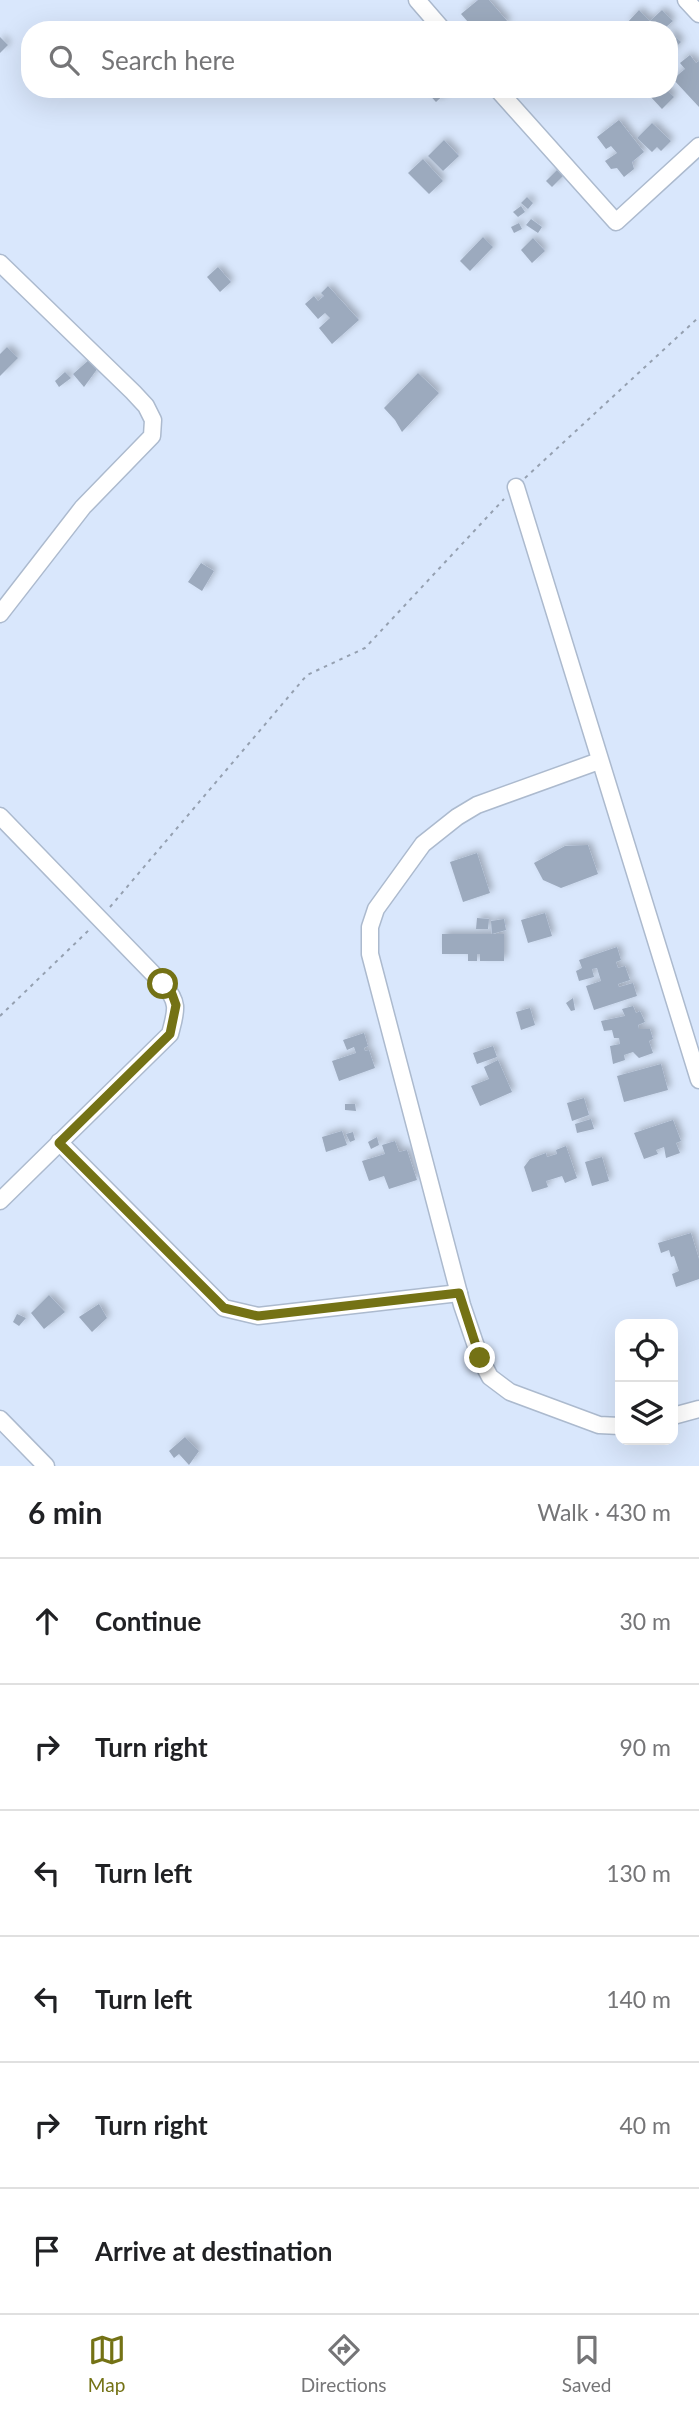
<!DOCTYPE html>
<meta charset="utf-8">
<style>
body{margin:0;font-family:Lato,sans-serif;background:#f6f6f6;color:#202124}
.controls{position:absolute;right:21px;bottom:21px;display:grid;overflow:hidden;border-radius:14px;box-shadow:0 7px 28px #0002}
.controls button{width:63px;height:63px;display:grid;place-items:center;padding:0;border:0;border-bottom:2px solid #e0e0e0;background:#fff;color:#202124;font:35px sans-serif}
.stop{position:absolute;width:21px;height:21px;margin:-16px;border:5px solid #747215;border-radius:50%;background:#fff}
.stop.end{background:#747215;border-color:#fff;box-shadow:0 2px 7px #0008}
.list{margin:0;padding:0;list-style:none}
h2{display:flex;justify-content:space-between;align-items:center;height:91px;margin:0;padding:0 28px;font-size:30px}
h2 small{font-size:23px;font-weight:400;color:#757577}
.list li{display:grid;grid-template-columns:46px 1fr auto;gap:21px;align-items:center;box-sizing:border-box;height:126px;padding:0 28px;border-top:2px solid #e0e0e0}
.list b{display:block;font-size:26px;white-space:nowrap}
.list em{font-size:23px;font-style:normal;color:#757577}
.icon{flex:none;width:38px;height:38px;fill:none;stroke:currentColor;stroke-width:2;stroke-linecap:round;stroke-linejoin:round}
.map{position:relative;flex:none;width:699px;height:1466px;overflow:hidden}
.search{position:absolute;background:#fff;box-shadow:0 7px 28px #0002;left:21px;right:21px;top:21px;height:77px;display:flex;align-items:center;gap:18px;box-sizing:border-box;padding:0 24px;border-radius:28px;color:#757577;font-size:26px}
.sheet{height:847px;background:#fff}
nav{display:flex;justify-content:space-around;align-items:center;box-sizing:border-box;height:98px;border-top:2px solid #e0e0e0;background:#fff;font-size:19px;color:#757577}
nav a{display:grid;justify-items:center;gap:4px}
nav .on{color:#747215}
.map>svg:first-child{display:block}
.building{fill:#9caabe;filter:url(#shadow)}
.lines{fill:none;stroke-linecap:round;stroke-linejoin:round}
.minor-casing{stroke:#acbace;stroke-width:19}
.path{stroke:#95a0b0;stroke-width:2;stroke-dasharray:3.5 5;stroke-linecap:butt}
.minor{stroke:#fff;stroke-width:16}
.route{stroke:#747215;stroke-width:9}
</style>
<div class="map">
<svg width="699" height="1466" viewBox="0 0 699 1466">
<defs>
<filter id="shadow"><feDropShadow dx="3.5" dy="-3.5" stdDeviation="3.5" flood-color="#0004"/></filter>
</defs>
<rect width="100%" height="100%" fill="#d9e7fc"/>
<g class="building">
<polygon points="478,0 489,0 508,22 499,30 475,30 461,14"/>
<polygon points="639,10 650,21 662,10 673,21 666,27 669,30 634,30 627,23"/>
<polygon points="669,30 681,42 669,54"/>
<polygon points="0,37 8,45 0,53"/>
<polygon points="690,55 696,63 699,61 699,107 673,79 685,69 680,63"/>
<polygon points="424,89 450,89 436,102"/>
<polygon points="655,89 666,89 674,97 662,109 649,95"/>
<polygon points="619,120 644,152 632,162 634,169 624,177 617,168 611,169 605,161 617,153 611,146 606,149 597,137"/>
<polygon points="652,123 671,141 661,151 657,147 652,152 637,138"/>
<polygon points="444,140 459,156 443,171 428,156"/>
<polygon points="423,159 443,181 429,194 408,173"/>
<polygon points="557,170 563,176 552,187 546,181"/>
<polygon points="527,197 533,203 528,209 521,203"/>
<polygon points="521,206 525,212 518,217 513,212"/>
<polygon points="531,219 542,227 538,233 526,225"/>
<polygon points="519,223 522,229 514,233 511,227"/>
<polygon points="483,237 493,247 470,271 460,261"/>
<polygon points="533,238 545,251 532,263 521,250"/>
<polygon points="218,267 231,282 220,292 207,277"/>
<polygon points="328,286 359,320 332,344 319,328 330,318 325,313 318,319 305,304 314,296 318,301 324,296 321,293"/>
<polygon points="7,347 18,358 0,376 0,354"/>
<polygon points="90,359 98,368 84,387 73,374"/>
<polygon points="65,372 71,378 59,387 55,381"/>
<polygon points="418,373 439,393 402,432 395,420 384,408"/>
<polygon points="201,563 214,571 202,591 188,582"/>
<polygon points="588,845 598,874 561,888 543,880 534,863 565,846"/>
<polygon points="477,853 490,893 463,902 450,862"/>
<polygon points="545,913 552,936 528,943 521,920"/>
<polygon points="477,918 489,919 488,929 476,929"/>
<polygon points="504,919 506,930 492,934 491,921"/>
<polygon points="442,934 504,934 504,961 480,961 480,954 477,954 477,961 468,961 468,954 442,954"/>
<polygon points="617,947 621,960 616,962 618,968 625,966 630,980 618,984 619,987 633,983 637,996 594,1010 586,986 601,981 597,968 592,969 594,977 579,981 576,971 582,968 579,960"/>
<polygon points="573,998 575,1010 571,1011 566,1003"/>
<polygon points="633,1006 636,1013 640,1011 645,1022 638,1025 639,1029 650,1029 653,1039 649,1041 653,1053 639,1058 633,1052 624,1055 625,1060 613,1064 610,1046 620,1044 619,1038 614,1038 612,1030 604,1031 601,1021 625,1016 622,1009"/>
<polygon points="530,1008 535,1025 521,1030 516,1012"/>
<polygon points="364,1033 368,1046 364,1048 365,1051 369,1050 375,1068 339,1081 332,1061 356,1053 354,1047 347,1050 343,1040"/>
<polygon points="493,1046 497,1057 477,1064 473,1053"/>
<polygon points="498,1060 512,1092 480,1106 471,1086 489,1079 484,1067"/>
<polygon points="661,1064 668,1090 624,1102 617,1076"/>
<polygon points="584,1098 589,1115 572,1121 567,1103"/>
<polygon points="345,1104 355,1104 356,1111 345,1110"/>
<polygon points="591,1119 594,1129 577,1133 575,1124"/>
<polygon points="673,1120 681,1141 676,1143 680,1153 666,1158 664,1147 656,1150 658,1154 644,1159 634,1133"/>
<polygon points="342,1131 347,1145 326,1152 322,1137"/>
<polygon points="353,1132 355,1140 350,1142 346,1134"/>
<polygon points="377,1137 379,1145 371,1149 368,1142"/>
<polygon points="395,1141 399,1152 407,1150 417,1180 389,1189 384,1176 369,1181 362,1161 385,1154 382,1145"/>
<polygon points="566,1146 577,1178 565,1183 562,1176 546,1181 548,1187 532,1192 524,1167 530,1159 546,1153 547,1157 557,1154 556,1150"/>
<polygon points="602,1157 609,1181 592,1186 585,1162"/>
<polygon points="691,1233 699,1259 699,1279 676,1287 672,1274 679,1271 674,1256 671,1257 669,1250 661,1253 658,1243"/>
<polygon points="49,1295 65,1312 44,1329 31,1313"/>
<polygon points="99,1304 107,1318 92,1332 79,1317"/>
<polygon points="17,1314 26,1318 19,1326 13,1322"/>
<polygon points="185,1437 199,1451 189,1465 179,1454 174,1458 169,1451"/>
</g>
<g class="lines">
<g class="minor-casing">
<g id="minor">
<polyline points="417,0 443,30"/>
<polyline points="686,0 699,14"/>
<polyline points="497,89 616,222 699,146"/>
<polyline points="0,263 133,392 146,406 153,420 152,436 83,507 0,614"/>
<polyline points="516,487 699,1080"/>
<polyline points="599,761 477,805 457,817 423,844 376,909 370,927 370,954 462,1305 480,1358 490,1377 510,1392 599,1425 620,1426"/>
<path d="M0,816L163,984C180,1003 176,1011 170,1034L0,1201"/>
<polyline points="59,1142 224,1308 258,1316 459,1293"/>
<polyline points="673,1416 699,1409"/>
<polyline points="0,1419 46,1466"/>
</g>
</g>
<g class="path">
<polyline points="525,478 699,317"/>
<polyline points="110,907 307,675 365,648 504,499"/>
<polyline points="0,1016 90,929"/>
</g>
<use href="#minor" class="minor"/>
</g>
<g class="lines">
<polyline class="route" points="163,984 172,994 176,1005 170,1034 59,1143 224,1308 258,1316 459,1293 480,1358"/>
</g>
</svg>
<div class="controls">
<button><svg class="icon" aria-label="locate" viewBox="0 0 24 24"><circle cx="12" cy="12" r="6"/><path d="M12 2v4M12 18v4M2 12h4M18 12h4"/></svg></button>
<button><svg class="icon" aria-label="layers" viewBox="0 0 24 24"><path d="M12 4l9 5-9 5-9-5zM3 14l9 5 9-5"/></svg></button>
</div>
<div class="stop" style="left:163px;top:984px"></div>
<div class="stop end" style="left:480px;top:1358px"></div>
<div class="search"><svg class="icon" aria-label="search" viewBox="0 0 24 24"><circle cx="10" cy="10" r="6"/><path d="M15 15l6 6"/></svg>Search here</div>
</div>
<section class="sheet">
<h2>6 min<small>Walk · 430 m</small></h2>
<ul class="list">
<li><svg class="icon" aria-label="ahead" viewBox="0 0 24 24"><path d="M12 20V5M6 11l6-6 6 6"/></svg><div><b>Continue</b></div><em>30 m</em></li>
<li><svg class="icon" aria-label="right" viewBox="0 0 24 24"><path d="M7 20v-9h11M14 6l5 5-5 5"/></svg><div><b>Turn right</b></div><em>90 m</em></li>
<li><svg class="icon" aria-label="left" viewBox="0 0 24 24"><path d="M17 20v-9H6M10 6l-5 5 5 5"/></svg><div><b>Turn left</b></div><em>130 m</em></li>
<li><svg class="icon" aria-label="left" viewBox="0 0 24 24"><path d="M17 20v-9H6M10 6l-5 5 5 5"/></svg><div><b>Turn left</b></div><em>140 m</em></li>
<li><svg class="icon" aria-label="right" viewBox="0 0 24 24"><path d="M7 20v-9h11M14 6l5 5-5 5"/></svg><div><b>Turn right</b></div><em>40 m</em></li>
<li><svg class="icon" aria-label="arrive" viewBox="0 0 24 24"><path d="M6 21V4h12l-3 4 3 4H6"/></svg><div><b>Arrive at destination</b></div></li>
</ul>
</section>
<nav>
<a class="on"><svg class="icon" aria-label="map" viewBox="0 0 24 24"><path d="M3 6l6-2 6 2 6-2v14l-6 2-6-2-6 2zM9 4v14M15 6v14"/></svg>Map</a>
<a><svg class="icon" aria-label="directions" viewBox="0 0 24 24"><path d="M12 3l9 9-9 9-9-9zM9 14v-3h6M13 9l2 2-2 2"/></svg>Directions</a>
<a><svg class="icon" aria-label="saved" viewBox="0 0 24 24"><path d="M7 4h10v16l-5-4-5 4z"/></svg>Saved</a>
</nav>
